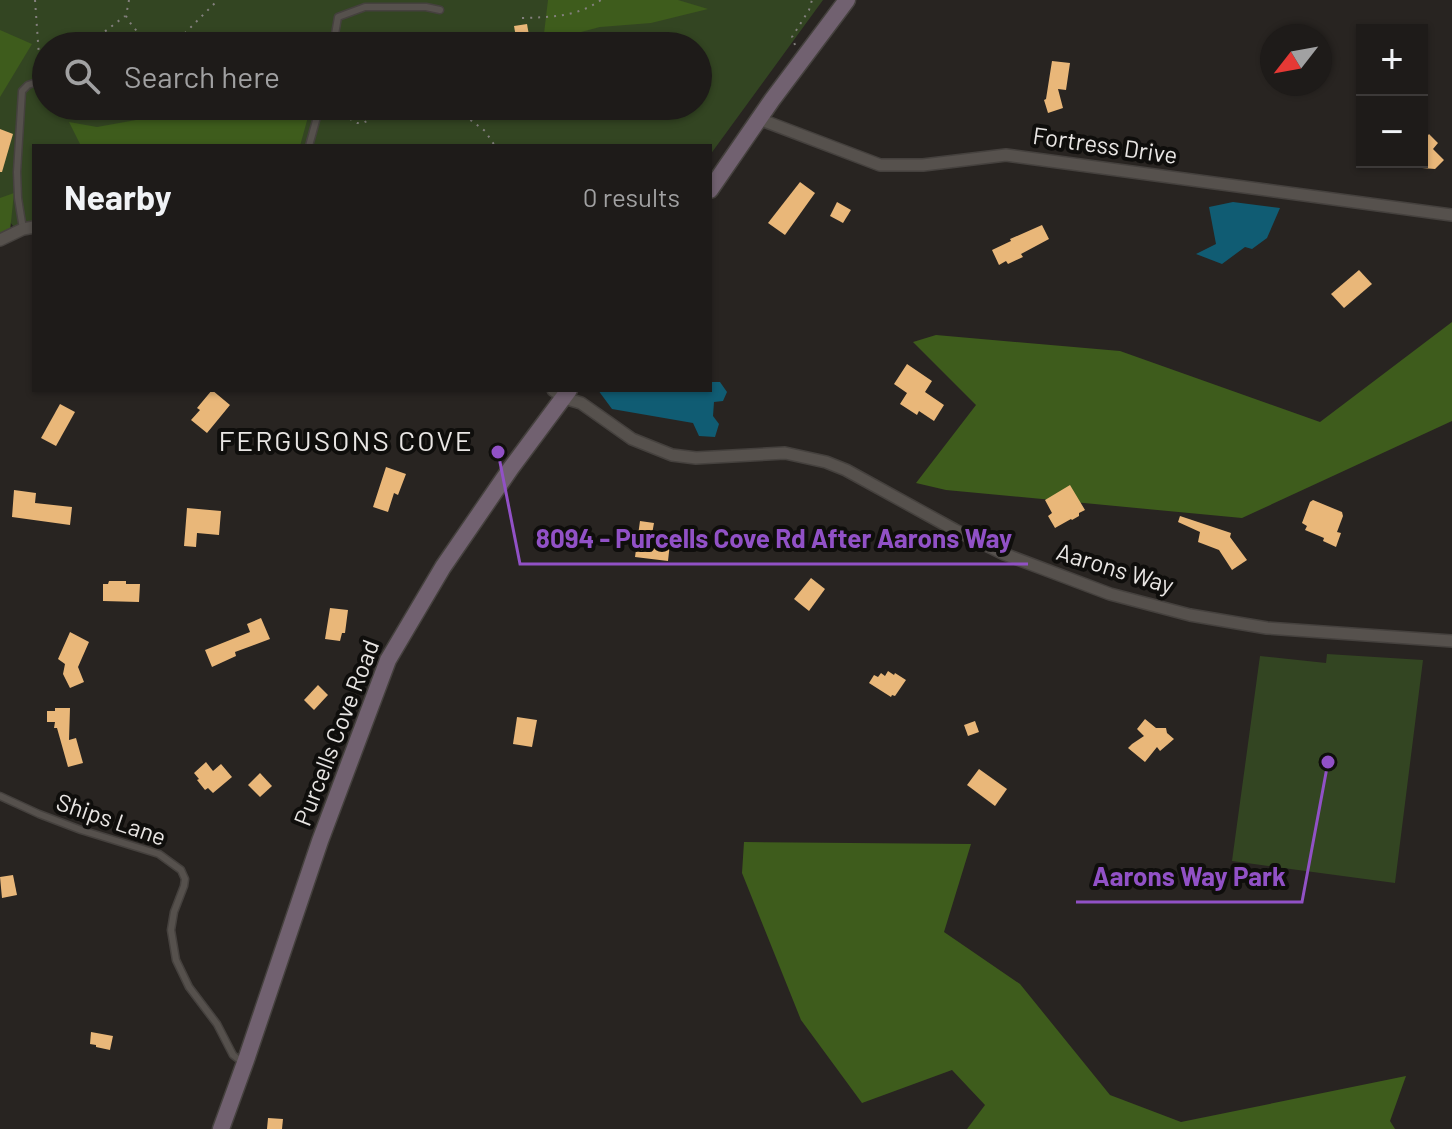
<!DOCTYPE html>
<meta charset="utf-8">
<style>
body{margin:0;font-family:Barlow,sans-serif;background:#2b2826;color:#f1f3f6}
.controls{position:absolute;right:24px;top:24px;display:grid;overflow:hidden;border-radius:0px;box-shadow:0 2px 6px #0004}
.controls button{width:72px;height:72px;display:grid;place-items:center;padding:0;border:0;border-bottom:2px solid #3c3938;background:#1e1b19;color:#f1f3f6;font:40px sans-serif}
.compass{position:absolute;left:1260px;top:24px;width:72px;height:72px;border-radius:50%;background:#1e1b19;box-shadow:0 2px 6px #0004;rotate:239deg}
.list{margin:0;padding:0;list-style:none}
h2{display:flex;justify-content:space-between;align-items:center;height:104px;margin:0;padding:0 32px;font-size:34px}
h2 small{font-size:26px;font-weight:400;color:#a1a1a2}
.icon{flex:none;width:44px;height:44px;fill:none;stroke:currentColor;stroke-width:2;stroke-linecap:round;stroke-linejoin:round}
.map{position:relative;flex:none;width:1452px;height:1129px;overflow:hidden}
.search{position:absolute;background:#1e1b19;box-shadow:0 2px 6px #0004;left:32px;top:32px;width:680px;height:88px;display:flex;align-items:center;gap:20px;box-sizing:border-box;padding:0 28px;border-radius:44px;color:#a1a1a2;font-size:30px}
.panel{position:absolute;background:#1e1b19;box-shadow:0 2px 6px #0004;left:32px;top:144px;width:680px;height:248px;border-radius:0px}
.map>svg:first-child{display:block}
.green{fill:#334522;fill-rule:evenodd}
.forest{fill:#3e5c1c}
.water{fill:#105c73}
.building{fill:#e9b779}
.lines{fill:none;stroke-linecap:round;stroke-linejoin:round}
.lane-casing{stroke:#45413e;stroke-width:9}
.street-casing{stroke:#45413e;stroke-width:14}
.secondary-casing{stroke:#45413e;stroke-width:19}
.path{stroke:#84807e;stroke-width:2;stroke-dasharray:2 6;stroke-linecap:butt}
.lane{stroke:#56514d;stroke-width:6}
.street{stroke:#56514d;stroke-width:11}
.secondary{stroke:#716170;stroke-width:16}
.labels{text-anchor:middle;stroke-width:8;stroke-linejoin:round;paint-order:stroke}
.street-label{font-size:24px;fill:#e9e6e4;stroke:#0f0e0c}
.quarter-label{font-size:28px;letter-spacing:2px;fill:#e9e6e4;stroke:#0f0e0c}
.leader{fill:none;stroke:#9151c6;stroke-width:3}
.callout-dot{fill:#9151c6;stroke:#0f0e0c;stroke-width:3}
.callout-label{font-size:26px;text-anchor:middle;font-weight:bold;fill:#9151c6;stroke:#0f0e0c;stroke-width:8;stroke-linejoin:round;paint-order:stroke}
</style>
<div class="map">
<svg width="1452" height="1129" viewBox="0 0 1452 1129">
<rect width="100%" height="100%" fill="#282421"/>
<g class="green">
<path d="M0,0H823L710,155V146H34V227L17,231L0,209ZM46,46H698V106H46Z"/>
<polygon points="1327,654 1423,660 1395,883 1232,861 1260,656 1326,663"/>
</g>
<g class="forest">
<polygon points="548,0 678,0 708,9 651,23 600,27 543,42"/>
<polygon points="0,30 32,44 0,97"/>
<polygon points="182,106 311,106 300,146 81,146 69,122 97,127 147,118"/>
<polygon points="14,193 10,231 0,236 0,198"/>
<polygon points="1452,322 1452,421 1242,518 946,490 916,483 976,405 913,342 936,335 1120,351 1320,422"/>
<polygon points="744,842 971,844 944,932 1020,984 1110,1095 1181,1122 1406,1076 1390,1121 1395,1129 967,1129 985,1105 952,1070 862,1103 801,1020 742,873"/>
</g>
<g class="water">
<polygon points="1233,202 1280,208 1267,238 1252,249 1245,247 1222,264 1196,254 1216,244 1209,207"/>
<polygon points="710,382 720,382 727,392 723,401 714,402 713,416 719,424 715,437 699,436 693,423 612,409 598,390 710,390"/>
</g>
<g class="building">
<polygon points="527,24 530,41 517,43 514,26"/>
<polygon points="1052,61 1070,63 1066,90 1058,89 1063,108 1048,113 1044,100 1046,99"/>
<polygon points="0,129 13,134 2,172 0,172"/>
<polygon points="1429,134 1438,143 1433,149 1444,160 1435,169 1422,168 1422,138 1424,140"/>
<polygon points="800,182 815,193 785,235 768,223"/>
<polygon points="837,202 851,210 843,223 830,216"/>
<polygon points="1042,225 1049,239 1021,254 1023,257 1008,264 1006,261 999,265 992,250 1011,241 1010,239"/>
<polygon points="1359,270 1372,284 1344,308 1331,294"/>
<polygon points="907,364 932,381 925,392 944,405 934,421 919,411 917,415 900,404 907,393 894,384"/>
<polygon points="212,390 230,405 207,433 191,420 200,410 197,408"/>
<polygon points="60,404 75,412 56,446 41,438"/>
<polygon points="386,467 406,474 398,495 394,493 388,512 373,507"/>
<polygon points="1070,485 1085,510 1079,513 1079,516 1072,520 1071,519 1055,528 1048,516 1052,513 1045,500"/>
<polygon points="14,490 36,493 35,503 72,507 70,525 12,517"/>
<polygon points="1313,500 1342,512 1343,516 1337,532 1341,533 1336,547 1323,541 1324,538 1305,530 1307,526 1302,523 1310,502"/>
<polygon points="187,508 221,511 219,535 197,533 196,547 184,546"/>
<polygon points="1180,516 1231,533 1230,537 1247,560 1232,570 1219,550 1198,542 1200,532 1178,522"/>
<polygon points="640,521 654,523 651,540 670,543 668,561 635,557"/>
<polygon points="811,578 825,589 809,611 794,599"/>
<polygon points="109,581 126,581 126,584 140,584 139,602 103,601 103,584 108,584"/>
<polygon points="330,608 348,610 345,633 342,633 340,641 325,639"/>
<polygon points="261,618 270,639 235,652 236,656 212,667 205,650 250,632 247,624"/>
<polygon points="70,632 89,642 78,667 84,682 70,688 63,674 65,664 58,659"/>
<polygon points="888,671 894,675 895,673 906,680 895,696 892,695 891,697 869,683 874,675 878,677 881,673 885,676"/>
<polygon points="318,685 328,695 314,710 304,700"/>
<polygon points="55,708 70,708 69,740 76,738 83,763 68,767 57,728 54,728 55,722 47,722 47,711 55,711"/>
<polygon points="517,717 537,720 532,747 513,744"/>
<polygon points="1145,719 1156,728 1166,728 1167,733 1174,739 1160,751 1157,747 1145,762 1128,748 1132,744 1144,736 1137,729"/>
<polygon points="975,721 979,732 968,736 964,725"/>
<polygon points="206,762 213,771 221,764 232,777 213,793 208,788 205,790 197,780 199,779 194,773"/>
<polygon points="979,769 1007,789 995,806 967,785"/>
<polygon points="260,773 272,786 260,797 248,785"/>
<polygon points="13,875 17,895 2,898 0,877"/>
<polygon points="91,1032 113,1036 110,1050 96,1047 96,1045 90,1044"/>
<polygon points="268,1118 283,1119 282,1129 267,1129"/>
</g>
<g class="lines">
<g class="lane-casing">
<g id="lane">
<polyline points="333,46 338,17 365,7 426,7 440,10"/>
<polyline points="309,146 320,106"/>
<polyline points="23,229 18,198 17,172 22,91 28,85 46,79"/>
<polyline points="0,796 39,814 81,830 159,854 181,870 185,879 184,886 174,912 171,930 176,960 189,987 217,1024 233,1055 242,1062"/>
</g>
</g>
<g class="street-casing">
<g id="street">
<polyline points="759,119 880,165 923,165 1006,155 1452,215"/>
<polyline points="0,240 23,229 34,227"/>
<polyline points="553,390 564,398 581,403 632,439 672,455 696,458 785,453 826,462 846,470 955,530 1004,554 1110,594 1190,615 1267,628 1452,641"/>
</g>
</g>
<g class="secondary-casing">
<g id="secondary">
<polyline points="710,190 772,100 847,0"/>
<polyline points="221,1129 246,1060 320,841 388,660 443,567 511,468 569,390"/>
</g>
</g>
<g class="path">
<polyline points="35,0 40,70"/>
<path d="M129,0L126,16C138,38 156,49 181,37L218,0"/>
<path d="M522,18C552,17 576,17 601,0"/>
<polyline points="795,45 792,37 809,10 812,0"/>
<polyline points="86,46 125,16"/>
<path d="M101,106C121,113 134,113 154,106"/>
<polyline points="329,107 357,123 363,123 391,109 414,107 460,112 485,131 495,146"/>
</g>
<use href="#lane" class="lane"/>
<use href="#street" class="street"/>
<use href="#secondary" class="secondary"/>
</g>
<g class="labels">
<g class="street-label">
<text transform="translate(1105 146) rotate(8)" y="8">Fortress Drive</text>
<text transform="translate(1115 569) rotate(17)" y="8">Aarons Way</text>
<text transform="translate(337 733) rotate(-69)" y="8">Purcells Cove Road</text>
<text transform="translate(111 820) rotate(19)" y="8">Ships Lane</text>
</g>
<g class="quarter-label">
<text x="346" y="451">FERGUSONS COVE</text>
</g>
</g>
<path class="leader" d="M498 452L520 564H1028M1328 762L1302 902H1076"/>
<g class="callout-dot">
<circle cx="498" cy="452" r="8"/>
<circle cx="1328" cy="762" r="8"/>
</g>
<g class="callout-label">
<text x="774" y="548">8094 - Purcells Cove Rd After Aarons Way</text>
<text x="1189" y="886">Aarons Way Park</text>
</g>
</svg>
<div class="controls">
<button>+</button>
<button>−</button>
</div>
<svg class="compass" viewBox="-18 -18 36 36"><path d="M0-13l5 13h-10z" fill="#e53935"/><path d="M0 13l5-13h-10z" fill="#a1a1a2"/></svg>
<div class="search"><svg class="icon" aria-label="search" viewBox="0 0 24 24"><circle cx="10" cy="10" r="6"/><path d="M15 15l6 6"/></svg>Search here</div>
<section class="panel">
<h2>Nearby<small>0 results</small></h2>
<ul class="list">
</ul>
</section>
</div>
